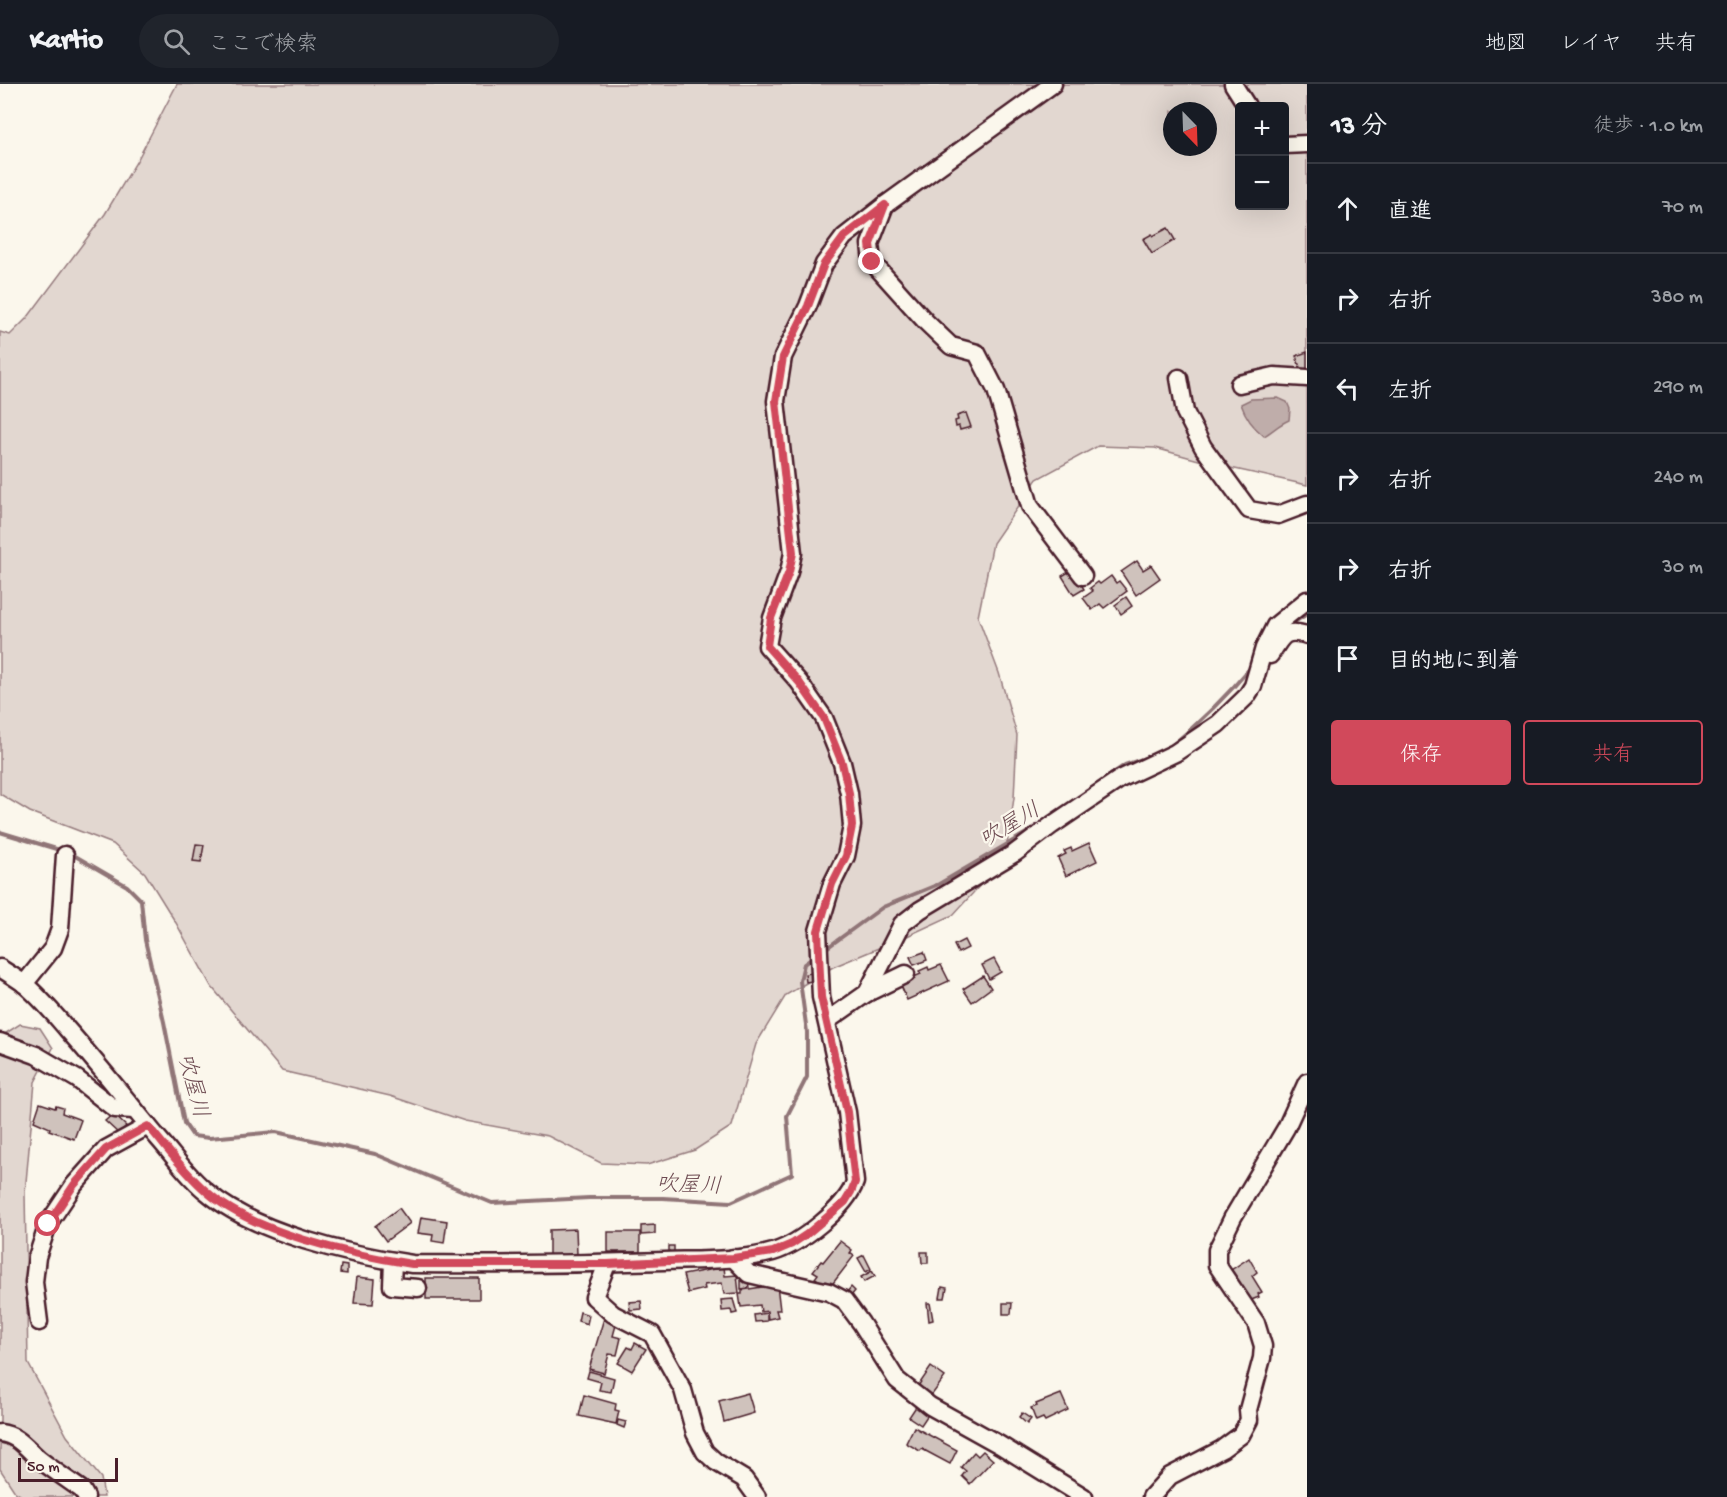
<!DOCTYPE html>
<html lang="ja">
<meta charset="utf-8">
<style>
body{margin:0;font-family:"Gochi Hand","Klee One",sans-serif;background:#20242c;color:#f1f3f6}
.controls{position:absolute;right:18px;top:18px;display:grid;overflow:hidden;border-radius:6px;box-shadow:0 6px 24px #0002}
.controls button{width:54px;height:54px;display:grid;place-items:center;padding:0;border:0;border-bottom:2px solid #363941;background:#171b24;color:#f1f3f6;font:30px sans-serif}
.compass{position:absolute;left:1163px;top:18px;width:54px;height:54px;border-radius:50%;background:#171b24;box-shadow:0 6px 24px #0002;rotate:157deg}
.scale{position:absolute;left:18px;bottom:15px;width:100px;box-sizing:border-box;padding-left:6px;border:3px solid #4a1f2b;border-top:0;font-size:16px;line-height:21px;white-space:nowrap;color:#4a1f2b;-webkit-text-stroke:4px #fbf7ec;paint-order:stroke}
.stop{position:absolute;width:18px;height:18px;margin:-14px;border:4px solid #d1495b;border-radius:50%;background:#fff}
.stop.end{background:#d1495b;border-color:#fff;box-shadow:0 2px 6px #0008}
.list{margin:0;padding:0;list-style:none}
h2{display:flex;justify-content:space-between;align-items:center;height:78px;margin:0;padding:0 24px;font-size:26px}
h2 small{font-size:20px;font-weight:400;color:#9ea1a6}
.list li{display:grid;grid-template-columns:39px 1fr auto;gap:18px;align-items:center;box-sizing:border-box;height:90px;padding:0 24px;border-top:2px solid #363941}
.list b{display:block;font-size:22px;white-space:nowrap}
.list em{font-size:20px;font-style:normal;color:#9ea1a6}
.actions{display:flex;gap:12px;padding:18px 24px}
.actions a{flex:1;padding:14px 0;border:2px solid #d1495b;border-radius:6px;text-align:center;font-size:21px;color:#d1495b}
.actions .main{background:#d1495b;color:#fff}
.icon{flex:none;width:33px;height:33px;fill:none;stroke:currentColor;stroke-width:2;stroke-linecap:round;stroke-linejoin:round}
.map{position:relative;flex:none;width:1307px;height:1413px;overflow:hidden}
header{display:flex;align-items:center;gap:36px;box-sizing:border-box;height:84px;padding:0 30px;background:#171b24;border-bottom:2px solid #363941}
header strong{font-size:28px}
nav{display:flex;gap:33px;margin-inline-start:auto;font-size:21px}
.search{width:420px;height:54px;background:#20242c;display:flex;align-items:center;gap:15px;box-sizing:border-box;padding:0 21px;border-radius:33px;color:#9ea1a6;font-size:22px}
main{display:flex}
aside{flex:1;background:#171b24}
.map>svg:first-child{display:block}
.green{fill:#e2d7d0;stroke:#967b7e;stroke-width:1.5;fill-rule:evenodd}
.water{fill:#bfadaa;stroke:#907477;stroke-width:1.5}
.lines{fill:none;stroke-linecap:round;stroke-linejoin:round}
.stream{stroke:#907477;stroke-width:4}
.building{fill:#cfc2bc;stroke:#4a1f2b;stroke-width:1.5}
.minor-casing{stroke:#4a1f2b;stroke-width:21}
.minor{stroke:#fbf7ec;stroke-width:16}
.route{stroke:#d1495b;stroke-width:8}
.labels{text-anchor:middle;stroke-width:4.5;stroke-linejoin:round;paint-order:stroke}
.water-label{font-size:22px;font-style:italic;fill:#6d4a51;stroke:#fbf7ec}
</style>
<header>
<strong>Kartio</strong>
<div class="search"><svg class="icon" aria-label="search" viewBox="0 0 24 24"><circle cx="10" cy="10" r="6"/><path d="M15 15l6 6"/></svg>ここで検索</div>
<nav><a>地図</a><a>レイヤ</a><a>共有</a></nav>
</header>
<main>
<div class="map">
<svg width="1307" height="1413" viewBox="0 0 1307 1413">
<rect width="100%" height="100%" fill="#fbf7ec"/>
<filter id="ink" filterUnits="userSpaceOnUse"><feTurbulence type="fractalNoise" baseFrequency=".0167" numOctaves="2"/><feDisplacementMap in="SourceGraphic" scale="12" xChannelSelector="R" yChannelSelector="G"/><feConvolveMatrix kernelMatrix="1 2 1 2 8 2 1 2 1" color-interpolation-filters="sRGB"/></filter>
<g filter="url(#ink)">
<g class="green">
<path d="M177,0H1307V401L1217,381L1155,364L1098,362L1037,395L993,459L978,533L999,589L1017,651L1014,714L1005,774L953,831L905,853L833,883L786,911L756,960L732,1042L695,1066L647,1081L601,1079L548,1052L465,1037L390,1012L282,987L211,902L176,839L145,789L113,760L30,728L0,710V248L10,251L28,233L105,130L138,75ZM1240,22H1284V122H1240ZM1172,27H1208V63H1172Z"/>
<polygon points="20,940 40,944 53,964 35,998 25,1109 28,1279 67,1352 101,1394 104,1413 23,1413 15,1408 0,1385 0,953"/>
</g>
<path class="water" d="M1278,314L1287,318L1290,325L1289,336C1279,340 1273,347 1264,352C1254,344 1245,332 1241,320L1251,315Z"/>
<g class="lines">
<g class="stream">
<polyline points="1288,542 1307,530"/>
<path d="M1169,664C1199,639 1226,613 1251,583"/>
<polyline points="1105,695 1125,681 1151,672"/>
<polyline points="0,748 63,767"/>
<polyline points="70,769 127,802 141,816 145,856 164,938 184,1039 193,1052 209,1054 276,1048 375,1070 492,1119 589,1114 663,1114 731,1118 792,1090 787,1032 807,993 807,948 800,897 804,880 815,872"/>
<polyline points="824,866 883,823 939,800 1035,744"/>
</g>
</g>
<g class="building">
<polygon points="1168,144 1175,156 1152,170 1143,155 1152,150 1153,152"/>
<polygon points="1307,268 1307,287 1302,289 1296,272"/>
<polygon points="966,329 971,343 960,346 959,342 956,343 955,337 958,336 957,332"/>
<polygon points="1137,477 1143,486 1151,481 1160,494 1136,511 1121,488"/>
<polygon points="1072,486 1084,505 1074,511 1062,492"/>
<polygon points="1111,492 1116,499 1119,497 1127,507 1104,524 1100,520 1092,526 1083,514 1093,507 1090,504 1098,498 1100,500"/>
<polygon points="1126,513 1132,522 1121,530 1115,521"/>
<polygon points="1089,759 1097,777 1066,792 1058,774 1066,770 1064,767 1071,764 1072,767"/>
<polygon points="196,760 204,761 201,778 193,777"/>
<polygon points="964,856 968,864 958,869 954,861"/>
<polygon points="924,868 927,876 914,881 910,873"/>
<polygon points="994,875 1001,888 989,895 982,881"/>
<polygon points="941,881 949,897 907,916 900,899 921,890 919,887 928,883 929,886"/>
<polygon points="811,889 812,897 806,898 805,890"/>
<polygon points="983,892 991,904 972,918 963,905"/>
<polygon points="40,1019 55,1024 56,1022 63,1024 62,1029 81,1036 74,1055 49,1046 50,1044 34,1037"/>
<polygon points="113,1030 126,1042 119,1050 105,1037"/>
<polygon points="399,1124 410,1139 386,1157 375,1142"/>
<polygon points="421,1133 447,1137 444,1159 432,1157 433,1151 418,1149"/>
<polygon points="655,1141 655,1150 641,1151 641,1142"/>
<polygon points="576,1145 577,1170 549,1171 549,1146"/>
<rect x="608" y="1148" width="32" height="20"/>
<polygon points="840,1157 852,1166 850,1169 854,1172 830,1203 815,1194 818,1190 813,1187 821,1177 823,1178"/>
<rect x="669" y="1162" width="5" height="8"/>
<polygon points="921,1168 928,1168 928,1179 922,1179"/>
<polygon points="864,1171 871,1185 866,1188 858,1174"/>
<polygon points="1249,1174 1257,1188 1252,1192 1262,1208 1258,1210 1259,1213 1246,1218 1228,1188"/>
<polygon points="341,1181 347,1182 347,1190 340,1189"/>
<polygon points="724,1183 725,1192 737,1191 739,1209 724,1210 722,1199 704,1201 705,1205 688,1209 683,1191"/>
<polygon points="872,1187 875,1192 864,1198 861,1193"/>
<polygon points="357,1193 375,1195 373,1220 354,1219"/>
<rect x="426" y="1194" width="53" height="21"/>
<polygon points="748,1194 749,1204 741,1205 741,1195"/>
<polygon points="777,1201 780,1226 776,1226 778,1233 768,1235 767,1227 761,1228 760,1221 741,1223 739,1210 742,1210 742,1206"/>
<polygon points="851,1203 855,1207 851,1212 847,1208"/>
<polygon points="942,1203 947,1204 945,1214 940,1214"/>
<polygon points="733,1215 737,1229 732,1230 731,1226 722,1227 721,1216"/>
<polygon points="641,1217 642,1225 630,1226 629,1218"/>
<polygon points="927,1219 930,1219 933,1236 929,1237"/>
<polygon points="1003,1219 1012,1219 1011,1230 1003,1230"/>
<polygon points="580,1228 589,1231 587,1240 578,1237"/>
<polygon points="767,1229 767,1237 755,1238 754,1231"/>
<polygon points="604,1234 611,1235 611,1240 616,1241 613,1252 621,1254 617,1271 609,1270 604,1289 589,1285"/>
<polygon points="635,1259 646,1265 632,1287 618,1279 628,1263 632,1265"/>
<polygon points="931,1283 945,1293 931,1312 918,1302"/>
<polygon points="589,1287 614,1294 611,1308 599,1306 601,1298 587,1294"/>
<polygon points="748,1309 754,1329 724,1338 719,1317"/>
<polygon points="1061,1310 1068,1326 1045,1337 1043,1334 1036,1337 1031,1324 1037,1322 1036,1320"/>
<polygon points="584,1311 616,1320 615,1326 619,1327 616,1340 579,1332"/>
<polygon points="919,1318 931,1326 921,1341 909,1333"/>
<polygon points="1022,1329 1031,1335 1027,1340 1019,1333"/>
<polygon points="618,1336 626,1338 624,1344 617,1341"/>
<polygon points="914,1343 957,1366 950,1380 922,1365 920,1367 906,1359"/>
<polygon points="983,1367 993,1376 970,1400 962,1392 966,1387 961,1383 974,1368 978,1372"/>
</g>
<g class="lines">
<g class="minor-casing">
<g id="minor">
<polyline points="1233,0 1247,22"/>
<polyline points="1284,61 1307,60"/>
<polyline points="885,121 870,160 872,178 926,238 951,262 977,269 996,306 1030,422 1083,492"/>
<polyline points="1179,294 1185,328 1203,363 1249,426 1278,431 1307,420"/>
<polyline points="1239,300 1274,292 1307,294"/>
<path d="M1270,571C1282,553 1283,544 1307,551"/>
<path d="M0,884C8,889 16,894 23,899C39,912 54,930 67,945C99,981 128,1018 158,1054C174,1072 188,1093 207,1108C255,1149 350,1171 412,1180C496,1181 580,1180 664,1177C697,1176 742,1177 773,1168C800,1160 846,1124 855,1098L847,1028L821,913L818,847L832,800L846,772L852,742L849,709L842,679L824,634L799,598L767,562L772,534L789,488L793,469L776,317L783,273L808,222L824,180L844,153L885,121L1053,0"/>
<polyline points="24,900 53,864 60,845 65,771"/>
<polyline points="867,909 906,890"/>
<polyline points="827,937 867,909 902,840 920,826 1015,769 1052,741 1120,695 1175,669 1218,640 1246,613 1253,602 1264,564 1275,542 1307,516"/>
<polyline points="0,958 36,971 77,995 115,1025 135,1026"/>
<polyline points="733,1174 749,1190 829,1208 844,1216 861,1239 897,1296 930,1322 1000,1361 1084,1413"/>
<polyline points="393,1177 392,1202 418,1204"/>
<polyline points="607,1180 594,1213 613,1230 652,1250 683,1306 695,1349 705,1368 716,1378 744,1395 757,1413"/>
<polyline points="39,1238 34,1198 37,1173 48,1140 74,1101 106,1065 148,1042"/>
<path d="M0,1349C18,1351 26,1364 39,1375C53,1386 68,1396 82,1406L86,1413"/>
<polyline points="1151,1413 1170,1392 1222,1365 1241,1351 1249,1336 1248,1326 1262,1274 1263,1262 1256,1239 1217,1181 1217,1166 1233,1133 1286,1044 1307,998"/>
</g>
</g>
<use href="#minor" class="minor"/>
</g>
</g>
<g class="lines" filter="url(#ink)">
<path class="route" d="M48,1140L74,1101L106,1065L148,1042C167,1064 184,1088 206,1107C251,1148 352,1171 412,1180H607L733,1174L773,1168L792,1160L807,1150L845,1118L851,1108L855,1098L852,1072L847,1028L821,913L818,847L832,800L846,772L852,742L849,709L842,679L824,634L799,598L767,562L771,534L789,488L793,469L776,317L783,273L808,222L824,180L844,153L885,121L870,160L872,178"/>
</g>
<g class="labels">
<g class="water-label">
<text transform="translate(1009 739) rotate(-31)" y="8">吹屋川</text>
<text transform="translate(195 1001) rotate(75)" y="8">吹屋川</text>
<text transform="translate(689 1099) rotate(2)" y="8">吹屋川</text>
</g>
</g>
</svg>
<div class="controls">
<button>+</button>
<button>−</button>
</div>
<svg class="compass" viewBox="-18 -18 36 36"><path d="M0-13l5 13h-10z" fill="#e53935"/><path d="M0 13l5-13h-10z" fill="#9ea1a6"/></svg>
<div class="scale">50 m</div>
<div class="stop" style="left:48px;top:1140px"></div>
<div class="stop end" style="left:872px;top:178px"></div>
</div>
<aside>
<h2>13 分<small>徒歩 · 1.0 km</small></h2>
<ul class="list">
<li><svg class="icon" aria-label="ahead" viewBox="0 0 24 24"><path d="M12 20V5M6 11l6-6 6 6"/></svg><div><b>直進</b></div><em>70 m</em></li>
<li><svg class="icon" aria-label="right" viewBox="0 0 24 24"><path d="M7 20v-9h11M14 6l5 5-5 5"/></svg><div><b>右折</b></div><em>380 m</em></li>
<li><svg class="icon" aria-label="left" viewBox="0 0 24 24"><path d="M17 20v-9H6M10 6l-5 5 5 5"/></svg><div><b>左折</b></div><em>290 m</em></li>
<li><svg class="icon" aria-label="right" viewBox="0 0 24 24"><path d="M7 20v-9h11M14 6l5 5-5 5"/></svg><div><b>右折</b></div><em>240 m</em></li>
<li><svg class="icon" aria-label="right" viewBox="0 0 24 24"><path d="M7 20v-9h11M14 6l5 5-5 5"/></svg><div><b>右折</b></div><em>30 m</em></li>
<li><svg class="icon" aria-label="arrive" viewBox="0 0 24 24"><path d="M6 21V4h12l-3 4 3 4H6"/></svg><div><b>目的地に到着</b></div></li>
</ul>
<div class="actions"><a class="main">保存</a><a>共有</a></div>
</aside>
</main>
